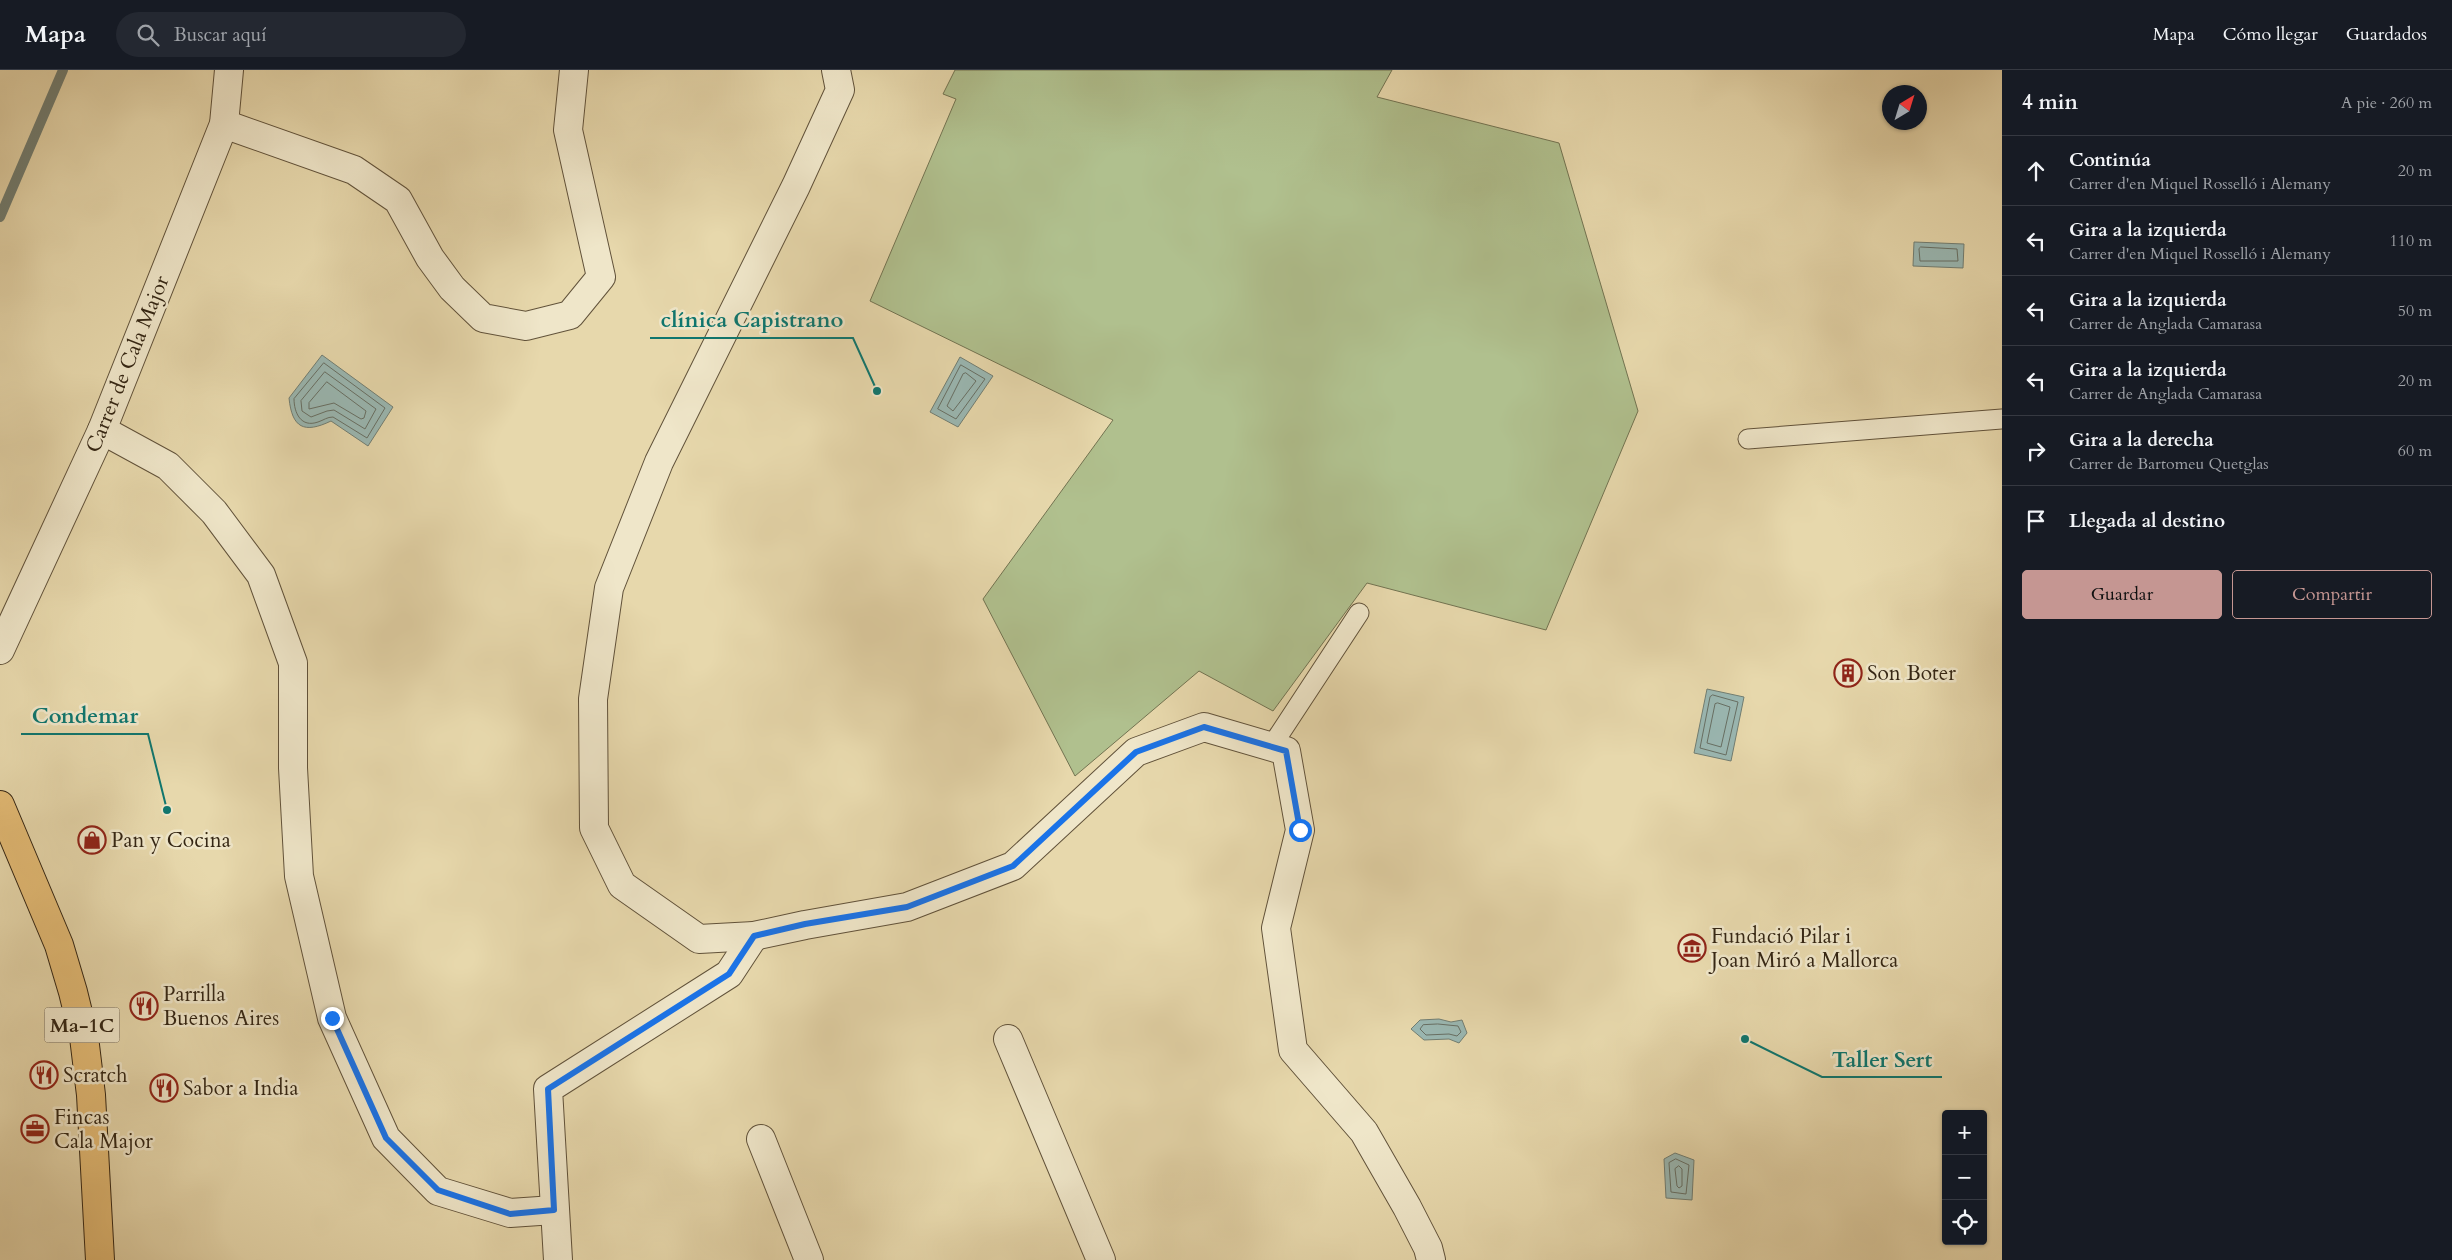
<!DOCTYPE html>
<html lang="es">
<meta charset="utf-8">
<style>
body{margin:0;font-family:Cardo,serif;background:#242831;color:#f1f3f6}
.controls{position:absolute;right:15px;bottom:15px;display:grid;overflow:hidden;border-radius:5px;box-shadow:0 1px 4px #0004}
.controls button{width:45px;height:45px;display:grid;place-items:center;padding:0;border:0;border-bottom:1px solid #363941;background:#171b24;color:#f1f3f6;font:25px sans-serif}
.compass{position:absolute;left:1882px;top:15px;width:45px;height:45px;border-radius:50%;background:#171b24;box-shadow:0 1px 4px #0004;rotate:38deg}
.stop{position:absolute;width:15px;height:15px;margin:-11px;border:4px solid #1a73e8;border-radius:50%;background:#fff}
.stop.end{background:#1a73e8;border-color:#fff;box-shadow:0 1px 5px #0008}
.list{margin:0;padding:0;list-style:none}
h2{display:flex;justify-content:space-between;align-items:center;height:65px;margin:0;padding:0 20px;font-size:21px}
h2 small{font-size:16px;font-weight:400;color:#9ea1a6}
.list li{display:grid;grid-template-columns:32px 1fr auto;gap:15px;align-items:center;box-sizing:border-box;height:70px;padding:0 20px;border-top:1px solid #363941}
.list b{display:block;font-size:19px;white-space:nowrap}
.list p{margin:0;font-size:16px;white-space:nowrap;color:#9ea1a6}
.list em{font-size:16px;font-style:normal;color:#9ea1a6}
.actions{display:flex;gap:10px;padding:15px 20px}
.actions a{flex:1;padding:11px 0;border:1px solid #c59692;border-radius:5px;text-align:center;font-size:18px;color:#c59692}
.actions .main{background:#c59692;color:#111}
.icon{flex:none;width:28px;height:28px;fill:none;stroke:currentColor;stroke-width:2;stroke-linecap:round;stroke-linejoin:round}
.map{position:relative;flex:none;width:2002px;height:1190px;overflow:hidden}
header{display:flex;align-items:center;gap:30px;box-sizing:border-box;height:70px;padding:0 25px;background:#171b24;border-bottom:1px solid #363941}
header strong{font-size:24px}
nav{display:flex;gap:28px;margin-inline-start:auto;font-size:18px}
.search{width:350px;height:45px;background:#242831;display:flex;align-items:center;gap:12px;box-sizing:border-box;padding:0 18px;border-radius:28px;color:#9ea1a6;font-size:19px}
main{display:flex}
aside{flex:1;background:#171b24}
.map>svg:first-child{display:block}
.green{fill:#b0c08e;stroke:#727351}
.water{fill:#9ab8b3;stroke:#717e73}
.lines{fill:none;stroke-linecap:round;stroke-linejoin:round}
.shore{stroke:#676f64;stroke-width:1}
.stream{stroke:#717e73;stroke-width:10}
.service-casing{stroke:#61523a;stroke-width:21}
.minor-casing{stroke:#61523a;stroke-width:30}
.tertiary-casing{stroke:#61523a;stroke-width:30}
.primary-casing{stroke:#342614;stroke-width:30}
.service{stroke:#efe6c9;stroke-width:19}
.minor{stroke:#efe6c9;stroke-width:28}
.tertiary{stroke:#efe6c9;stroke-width:28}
.primary{stroke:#e4bc76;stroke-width:28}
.route{stroke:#1a73e8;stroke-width:6}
.labels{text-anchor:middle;stroke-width:5;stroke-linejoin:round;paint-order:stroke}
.shield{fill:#efe6c9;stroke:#6c604a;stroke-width:1}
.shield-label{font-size:20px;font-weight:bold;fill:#342614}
.street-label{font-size:21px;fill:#342614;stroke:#efe6c9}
.poi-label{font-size:21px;fill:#342614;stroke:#efe6c9;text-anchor:start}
.leader{fill:none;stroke:#0f766e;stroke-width:2}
.callout-dot{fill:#0f766e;stroke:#efe6c9;stroke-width:2}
.callout-label{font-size:22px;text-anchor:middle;font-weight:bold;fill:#0f766e;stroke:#efe6c9;stroke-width:5;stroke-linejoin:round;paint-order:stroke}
</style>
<header>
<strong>Mapa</strong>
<div class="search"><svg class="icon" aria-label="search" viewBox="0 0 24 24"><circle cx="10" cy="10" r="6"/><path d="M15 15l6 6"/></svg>Buscar aquí</div>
<nav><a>Mapa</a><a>Cómo llegar</a><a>Guardados</a></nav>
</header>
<main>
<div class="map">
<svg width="2002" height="1190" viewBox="0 0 2002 1190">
<rect width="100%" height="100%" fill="#e7d8ac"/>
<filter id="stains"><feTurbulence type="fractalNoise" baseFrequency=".004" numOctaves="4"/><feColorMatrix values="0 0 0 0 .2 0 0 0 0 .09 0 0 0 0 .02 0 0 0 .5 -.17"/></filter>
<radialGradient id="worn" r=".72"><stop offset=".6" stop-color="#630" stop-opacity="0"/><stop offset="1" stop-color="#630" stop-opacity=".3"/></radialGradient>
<polygon class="green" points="955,0 1392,0 1377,27 1559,73 1638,341 1546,560 1367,513 1273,641 1199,601 1075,706 983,529 1113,350 870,231 956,29 943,24"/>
<g class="water">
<polygon points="1914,172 1964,174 1963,198 1913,196"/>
<path d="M322,285L393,337L368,376L331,351C304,364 292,358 289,328Z"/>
<polygon points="960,287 993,306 958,357 930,342"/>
<polygon points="1707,619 1744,627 1731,691 1694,683"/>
<polygon points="1439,949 1451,952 1462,950 1467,963 1459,973 1449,969 1424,970 1411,959 1420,950"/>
<polygon points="1675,1083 1694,1090 1692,1130 1666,1128 1664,1089"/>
</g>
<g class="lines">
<g class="shore">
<polygon points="1921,177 1957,179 1958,191 1920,191 1919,179"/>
<path d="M324,293L385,338L367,368L333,347C327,347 324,350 318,352C301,358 294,343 294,329Z"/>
<polygon points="961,295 985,309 956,349 938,339"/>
<polygon points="325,302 376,339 365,359 334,340 327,341 311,347 302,341 301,331"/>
<polygon points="966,303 976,311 953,341 947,336 963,304"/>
<polygon points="327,312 366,341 364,348 361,349 334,333 309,339 309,333"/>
<polygon points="1713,625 1738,632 1726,685 1700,678 1710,627"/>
<polygon points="1718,633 1730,637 1721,677 1707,673 1715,634"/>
<polygon points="1438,954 1458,956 1461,962 1457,966 1449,964 1426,965 1420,959 1423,955"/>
<polygon points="1676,1089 1689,1095 1686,1124 1671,1122 1669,1093"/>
<polygon points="1679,1096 1682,1099 1682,1116 1679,1118 1677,1116 1675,1099"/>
</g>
<polyline class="stream" points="0,147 63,0"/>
<g class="service-casing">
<g id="service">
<polyline points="1748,369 2002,349"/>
<polyline points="1271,677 1359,543"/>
</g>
</g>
<g class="minor-casing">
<g id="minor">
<polyline points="836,0 840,20 796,116 659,392 609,518 593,629 594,758 622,815 699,869 754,866 805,855 907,837 1013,796 1136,682 1204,657 1286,681 1300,760 1276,858 1293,980 1364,1062 1407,1137 1428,1178 1431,1190"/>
<polyline points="224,54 354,100 398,130 430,188 452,218 483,248 526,256 570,245 601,207 568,60 574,0"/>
<polyline points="102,360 168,396 214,442 261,505 293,593 293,698 299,806 332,948 386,1068 438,1121 510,1143 554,1140"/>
<polyline points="1008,969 1101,1190"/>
<polyline points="761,1069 809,1190"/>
<polyline points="558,1190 548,1019 729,904 754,866"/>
</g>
</g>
<g class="tertiary-casing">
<polyline id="tertiary" points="0,580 102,360 224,54 229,0"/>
</g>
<g class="primary-casing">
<polyline id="primary" points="0,735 59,875 73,922 84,967 91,1025 100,1190"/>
</g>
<use href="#service" class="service"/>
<use href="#minor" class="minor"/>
<use href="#tertiary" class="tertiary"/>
<use href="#primary" class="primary"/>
</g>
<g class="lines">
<polyline class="route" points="332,948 386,1068 438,1120 510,1144 554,1140 548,1019 729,904 754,866 805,854 907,837 1013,796 1136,682 1204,657 1286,681 1300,760"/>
</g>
<defs>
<g id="building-ring" transform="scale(1.4375)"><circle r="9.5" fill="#efe6c9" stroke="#8f2418" stroke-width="1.5"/><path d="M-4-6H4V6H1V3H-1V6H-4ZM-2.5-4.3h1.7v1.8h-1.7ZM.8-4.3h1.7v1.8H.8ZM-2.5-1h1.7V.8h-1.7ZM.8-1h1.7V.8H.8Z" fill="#8f2418"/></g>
<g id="shop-ring" transform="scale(1.4375)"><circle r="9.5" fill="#efe6c9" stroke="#8f2418" stroke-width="1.5"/><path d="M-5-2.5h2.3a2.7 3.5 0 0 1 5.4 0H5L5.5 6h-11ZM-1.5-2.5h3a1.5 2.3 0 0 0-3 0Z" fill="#8f2418"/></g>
<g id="museum-ring" transform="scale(1.4375)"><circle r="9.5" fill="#efe6c9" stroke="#8f2418" stroke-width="1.5"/><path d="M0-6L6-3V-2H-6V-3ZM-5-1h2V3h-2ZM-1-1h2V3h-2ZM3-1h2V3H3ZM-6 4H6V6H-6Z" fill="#8f2418"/></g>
<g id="restaurant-ring" transform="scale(1.4375)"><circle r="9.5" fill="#efe6c9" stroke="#8f2418" stroke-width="1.5"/><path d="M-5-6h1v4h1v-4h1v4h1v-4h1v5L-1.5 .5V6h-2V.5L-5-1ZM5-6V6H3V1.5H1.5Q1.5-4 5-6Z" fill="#8f2418"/></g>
<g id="office-ring" transform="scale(1.4375)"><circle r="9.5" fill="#efe6c9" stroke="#8f2418" stroke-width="1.5"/><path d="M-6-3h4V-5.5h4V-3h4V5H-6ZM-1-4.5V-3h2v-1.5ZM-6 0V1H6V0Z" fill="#8f2418"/></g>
</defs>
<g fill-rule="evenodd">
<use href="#building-ring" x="1848" y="603"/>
<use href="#shop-ring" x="92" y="770"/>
<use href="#museum-ring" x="1692" y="878"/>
<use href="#restaurant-ring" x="144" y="936"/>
<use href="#restaurant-ring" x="44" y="1005"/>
<use href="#restaurant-ring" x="164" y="1018"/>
<use href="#office-ring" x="35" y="1059"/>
</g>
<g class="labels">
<rect class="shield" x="44.5" y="937.5" width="75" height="35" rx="4"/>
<g class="shield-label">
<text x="82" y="962">Ma-1C</text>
</g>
<g class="street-label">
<text transform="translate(127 294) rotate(-68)" y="7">Carrer de Cala Major</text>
</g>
<g class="poi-label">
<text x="1867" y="610">Son Boter</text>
<text x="111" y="777">Pan y Cocina</text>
<text x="1711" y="873">Fundació Pilar i<tspan x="1711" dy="24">Joan Miró a Mallorca</tspan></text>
<text x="163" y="931">Parrilla<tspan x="163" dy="24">Buenos Aires</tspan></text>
<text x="63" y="1012">Scratch</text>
<text x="183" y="1025">Sabor a India</text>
<text x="54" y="1054">Fincas<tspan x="54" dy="24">Cala Major</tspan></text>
</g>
</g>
<path class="leader" d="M877 321L853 268H650M167 740L148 664H21M1745 969L1822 1007H1942"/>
<g class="callout-dot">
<circle cx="877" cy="321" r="5"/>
<circle cx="167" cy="740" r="5"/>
<circle cx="1745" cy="969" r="5"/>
</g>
<g class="callout-label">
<text x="752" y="257">clínica Capistrano</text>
<text x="85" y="653">Condemar</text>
<text x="1882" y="997">Taller Sert</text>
</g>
<rect width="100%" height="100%" filter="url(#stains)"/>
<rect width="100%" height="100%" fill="url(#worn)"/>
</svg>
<div class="controls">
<button>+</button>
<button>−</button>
<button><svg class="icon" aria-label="locate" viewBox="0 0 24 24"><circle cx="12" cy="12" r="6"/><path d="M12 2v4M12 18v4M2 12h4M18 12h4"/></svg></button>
</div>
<svg class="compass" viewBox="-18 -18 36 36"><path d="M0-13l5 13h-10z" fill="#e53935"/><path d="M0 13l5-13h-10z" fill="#9ea1a6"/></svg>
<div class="stop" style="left:1300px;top:760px"></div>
<div class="stop end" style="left:332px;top:948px"></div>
</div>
<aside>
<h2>4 min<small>A pie · 260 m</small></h2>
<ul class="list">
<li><svg class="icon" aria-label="ahead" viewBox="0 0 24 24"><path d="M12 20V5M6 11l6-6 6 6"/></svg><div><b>Continúa</b><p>Carrer d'en Miquel Rosselló i Alemany</p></div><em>20 m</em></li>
<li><svg class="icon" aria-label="left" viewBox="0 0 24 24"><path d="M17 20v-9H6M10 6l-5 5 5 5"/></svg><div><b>Gira a la izquierda</b><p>Carrer d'en Miquel Rosselló i Alemany</p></div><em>110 m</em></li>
<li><svg class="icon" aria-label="left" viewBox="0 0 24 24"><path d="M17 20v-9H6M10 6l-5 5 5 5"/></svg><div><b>Gira a la izquierda</b><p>Carrer de Anglada Camarasa</p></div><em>50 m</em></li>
<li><svg class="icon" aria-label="left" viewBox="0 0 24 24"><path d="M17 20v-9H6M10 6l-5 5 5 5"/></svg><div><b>Gira a la izquierda</b><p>Carrer de Anglada Camarasa</p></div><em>20 m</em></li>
<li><svg class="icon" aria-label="right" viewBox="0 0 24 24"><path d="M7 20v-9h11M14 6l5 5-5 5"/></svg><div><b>Gira a la derecha</b><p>Carrer de Bartomeu Quetglas</p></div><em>60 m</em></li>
<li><svg class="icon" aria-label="arrive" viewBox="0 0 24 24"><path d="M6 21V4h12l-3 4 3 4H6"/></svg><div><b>Llegada al destino</b></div></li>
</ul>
<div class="actions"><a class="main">Guardar</a><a>Compartir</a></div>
</aside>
</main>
